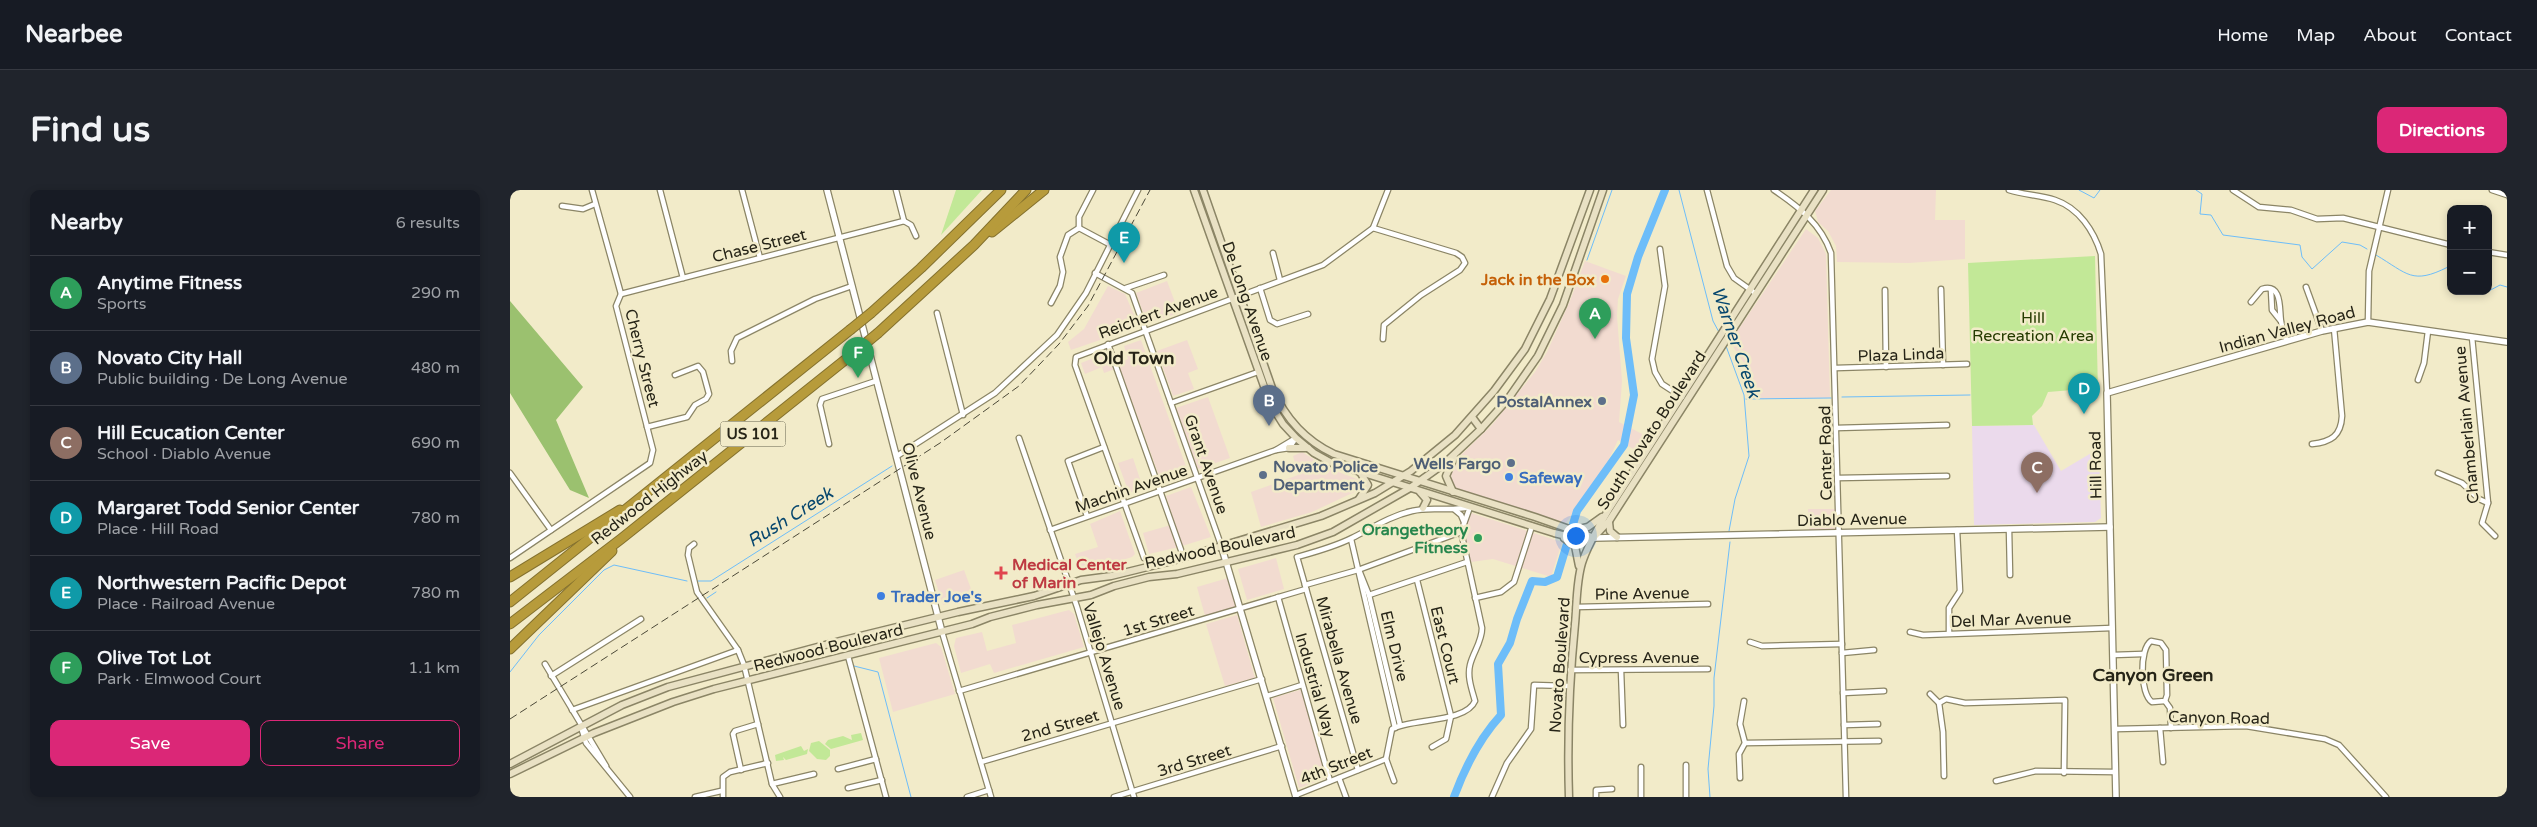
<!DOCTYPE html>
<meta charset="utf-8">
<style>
body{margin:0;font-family:"Varela Round",sans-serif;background:#20242c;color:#f1f3f6}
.controls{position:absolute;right:15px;top:15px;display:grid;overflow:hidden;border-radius:10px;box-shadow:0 2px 8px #0003}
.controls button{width:45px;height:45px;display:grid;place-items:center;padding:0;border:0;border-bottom:1px solid #363941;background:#171b24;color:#f1f3f6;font:25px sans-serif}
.you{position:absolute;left:1065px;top:345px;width:18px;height:18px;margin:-12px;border:4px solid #fff;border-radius:50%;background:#1a73e8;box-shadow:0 0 0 8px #1a73e833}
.badge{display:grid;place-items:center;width:32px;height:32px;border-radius:50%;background:#db2777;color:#fff;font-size:16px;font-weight:700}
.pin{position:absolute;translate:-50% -41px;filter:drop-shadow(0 1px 2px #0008)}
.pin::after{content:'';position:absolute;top:26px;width:18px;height:15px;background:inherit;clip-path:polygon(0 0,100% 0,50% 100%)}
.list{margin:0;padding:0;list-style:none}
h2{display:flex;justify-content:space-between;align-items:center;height:65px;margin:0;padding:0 20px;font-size:21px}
h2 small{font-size:16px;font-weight:400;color:#9ea1a6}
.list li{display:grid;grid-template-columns:32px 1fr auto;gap:15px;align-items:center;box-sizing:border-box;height:75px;padding:0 20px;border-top:1px solid #363941}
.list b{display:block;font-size:19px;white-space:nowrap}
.list p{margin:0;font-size:16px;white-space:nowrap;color:#9ea1a6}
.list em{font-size:16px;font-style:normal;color:#9ea1a6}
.actions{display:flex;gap:10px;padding:15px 20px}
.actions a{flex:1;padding:11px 0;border:1px solid #db2777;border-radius:10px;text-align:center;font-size:18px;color:#db2777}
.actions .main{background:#db2777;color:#fff}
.map{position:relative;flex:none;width:1997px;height:607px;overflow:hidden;border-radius:10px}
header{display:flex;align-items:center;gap:30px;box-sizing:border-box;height:70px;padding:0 25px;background:#171b24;border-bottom:1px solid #363941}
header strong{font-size:24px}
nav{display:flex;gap:28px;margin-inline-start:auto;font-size:18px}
.intro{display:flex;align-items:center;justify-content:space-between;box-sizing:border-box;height:120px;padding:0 30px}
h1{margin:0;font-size:35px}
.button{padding:12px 22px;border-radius:10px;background:#db2777;color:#fff;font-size:18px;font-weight:700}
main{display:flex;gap:30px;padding:0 30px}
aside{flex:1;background:#171b24;border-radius:10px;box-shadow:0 2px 8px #0003}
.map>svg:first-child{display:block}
.commercial{fill:#f2dbd0}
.education{fill:#ebdaec}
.green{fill:#c2e897}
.forest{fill:#9bc16f}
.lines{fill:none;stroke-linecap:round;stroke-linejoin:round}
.stream{stroke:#6dbdf9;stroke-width:1}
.river{stroke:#6dbdf9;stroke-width:8}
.minor-casing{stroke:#8b8566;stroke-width:7}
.tertiary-casing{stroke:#8b8566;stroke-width:8}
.secondary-casing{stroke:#8b8566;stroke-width:9}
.motorway-casing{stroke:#84712e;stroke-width:11}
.minor{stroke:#fff;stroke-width:4.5}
.tertiary{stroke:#fff;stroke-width:5.5}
.secondary{stroke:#e9e1c4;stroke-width:6}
.motorway{stroke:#b79b3b;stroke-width:9}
.rail{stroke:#4c4938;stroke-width:1;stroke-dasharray:8 4;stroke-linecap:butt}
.motorway-bridge-casing{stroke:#84712e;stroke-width:11;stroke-linecap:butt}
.motorway-bridge{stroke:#b79b3b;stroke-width:9}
.food-dot{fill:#e8710a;stroke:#f2ebc9;stroke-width:2}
.service-dot{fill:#5c6f8a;stroke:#f2ebc9;stroke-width:2}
.shop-dot{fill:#3f7fe0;stroke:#f2ebc9;stroke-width:2}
.leisure-dot{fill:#2e9e5b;stroke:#f2ebc9;stroke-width:2}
.health-dot{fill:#e0444e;stroke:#f2ebc9;stroke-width:2}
.labels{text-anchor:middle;stroke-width:5;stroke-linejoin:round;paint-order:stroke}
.shield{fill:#f2ebc9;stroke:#63604c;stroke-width:1}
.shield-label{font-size:15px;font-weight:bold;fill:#262417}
.street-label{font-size:16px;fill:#262417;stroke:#f2ebc9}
.food-label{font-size:16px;font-weight:bold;fill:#c56008;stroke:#f2ebc9;text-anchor:end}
.park-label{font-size:16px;fill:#253b00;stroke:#f2ebc9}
.service-label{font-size:16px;font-weight:bold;fill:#4e5e75;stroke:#f2ebc9;text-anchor:end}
.shop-label{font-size:16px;font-weight:bold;fill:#366cbe;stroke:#f2ebc9;text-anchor:start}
.leisure-label{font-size:16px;font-weight:bold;fill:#27864d;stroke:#f2ebc9;text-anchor:end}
.health-label{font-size:16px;font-weight:bold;fill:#be3a42;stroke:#f2ebc9;text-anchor:start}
.water-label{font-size:18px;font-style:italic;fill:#07476e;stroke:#f2ebc9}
.neighbourhood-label{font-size:18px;font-weight:bold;fill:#262417;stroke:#f2ebc9}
</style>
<header>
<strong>Nearbee</strong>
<nav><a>Home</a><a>Map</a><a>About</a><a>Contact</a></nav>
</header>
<div class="intro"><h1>Find us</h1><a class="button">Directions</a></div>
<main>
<aside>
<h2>Nearby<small>6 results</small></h2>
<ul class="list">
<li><span class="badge" style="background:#2e9e5b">A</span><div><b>Anytime Fitness</b><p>Sports</p></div><em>290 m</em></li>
<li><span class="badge" style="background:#5c6f8a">B</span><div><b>Novato City Hall</b><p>Public building · De Long Avenue</p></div><em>480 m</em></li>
<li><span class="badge" style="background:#8d6e63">C</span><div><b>Hill Ecucation Center</b><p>School · Diablo Avenue</p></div><em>690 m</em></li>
<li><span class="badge" style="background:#0f9aa8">D</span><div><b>Margaret Todd Senior Center</b><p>Place · Hill Road</p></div><em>780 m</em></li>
<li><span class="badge" style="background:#0f9aa8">E</span><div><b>Northwestern Pacific Depot</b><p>Place · Railroad Avenue</p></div><em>780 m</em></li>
<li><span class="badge" style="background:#2e9e5b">F</span><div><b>Olive Tot Lot</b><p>Park · Elmwood Court</p></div><em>1.1 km</em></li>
</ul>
<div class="actions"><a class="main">Save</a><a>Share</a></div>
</aside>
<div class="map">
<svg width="1997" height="607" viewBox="0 0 1997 607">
<rect width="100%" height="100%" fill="#f2ebc9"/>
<g class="commercial">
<polygon points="1321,0 1426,0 1425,30 1455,30 1455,69 1399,73 1327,72 1326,56 1318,41 1308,32 1305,21"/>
<polygon points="1296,39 1308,48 1316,64 1320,208 1246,209 1242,185 1220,152"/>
<polygon points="1075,71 1116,86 1108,109 1107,126 1112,191 1109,232 1138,247 1130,263 1108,250 1098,271 1056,333 950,301 942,294 941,282 949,267 982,235 1025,182 1037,162 1060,111"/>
<polygon points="657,91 669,123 637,133 626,103"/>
<polygon points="598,96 615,104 627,132 622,139 561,160 558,152 574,139"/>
<polygon points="631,150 679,285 652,294 608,173 618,169 614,156"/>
<polygon points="677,150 688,179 678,183 684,199 663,206 647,161"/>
<polygon points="599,162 605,179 594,183 592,177 575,184 571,173"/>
<polygon points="698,207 720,268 688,279 666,218"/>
<polygon points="792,262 818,278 847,289 852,293 853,298 802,322 751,337 741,302 788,285 783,266"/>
<polygon points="623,268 633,298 619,303 608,273"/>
<polygon points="681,297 701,347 672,356 656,306"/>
<polygon points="1298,319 1325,319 1326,340 1299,341"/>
<polygon points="610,321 625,364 622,367 588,378 571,380 565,364 588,357 580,334"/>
<polygon points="961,323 1052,352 1041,387 983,369 961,372 954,343"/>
<polygon points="661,335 669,357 639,364 633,343"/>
<polygon points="766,368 774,399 737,410 728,379"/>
<polygon points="454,380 464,407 433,415 425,390"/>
<polygon points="718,388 726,418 695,426 687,397"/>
<polygon points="559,420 564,424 574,457 484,483 480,474 451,483 444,456 446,448 472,442 477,461 506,453 502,435"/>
<polygon points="727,425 745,488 715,496 696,434"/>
<polygon points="426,453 431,457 445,504 383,522 369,468"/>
<polygon points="793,499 816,588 789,598 763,508"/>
</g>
<polygon class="education" points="1524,235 1551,281 1583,262 1589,262 1591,328 1585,332 1464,335 1462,236"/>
<g class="green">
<polygon points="446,0 472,0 431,45"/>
<polygon points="1585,66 1588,203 1574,199 1538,202 1532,216 1522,226 1523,235 1462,236 1458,73"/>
<polygon points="351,543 353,550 321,559 315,554 318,550 333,546 342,550 341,545"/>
<polygon points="309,551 320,560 320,566 316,570 307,569 299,561 301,553"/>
<polygon points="291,556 294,561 298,559 297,564 276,570 273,567 274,570 266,571 265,565"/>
</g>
<polygon class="forest" points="0,111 73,197 46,230 79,308 60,300 0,203"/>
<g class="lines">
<g class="stream">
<polyline points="1169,0 1203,131 1210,144"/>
<polyline points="1569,0 1584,8 1590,0"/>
<polyline points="1686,0 1692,4 1690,24 1701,25 1713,45 1790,55 1792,67 1802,79 1832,52 1850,55 1857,59"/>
<path d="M1866,65C1898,84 1902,95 1938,77L1941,78"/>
<polyline points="1077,70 1102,0"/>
<polyline points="1974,101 1975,103 1990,95 1997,97"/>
<polyline points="1216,156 1234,205 1239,266 1225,309 1219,341"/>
<polyline points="1332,207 1460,205"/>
<polyline points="1236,209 1321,208"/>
<polyline points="188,391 201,391 382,276"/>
<polyline points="197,408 206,402"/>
<polyline points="344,476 368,482 401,607"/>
<polyline points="0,482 29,445 94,380 104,375 177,391"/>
<polyline points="1200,607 1198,579 1204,516 1204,488 1220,352"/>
</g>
<path class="river" d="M944,607C955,577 969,549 991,525L988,474L1000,453L1007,429L1022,391L1035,392L1047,387L1067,321L1114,255L1124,205L1116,148L1117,104L1128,67L1155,0"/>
<g class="minor-casing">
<g id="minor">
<polyline points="150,0 173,88"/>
<polyline points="232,0 250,68"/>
<polyline points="386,0 394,31"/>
<polyline points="1197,0 1217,76 1224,88 1245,103"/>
<path d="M1264,0C1289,17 1311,34 1321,63L1336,607"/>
<path d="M1499,0C1514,5 1530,5 1545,10C1569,18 1584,41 1591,64L1597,203"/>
<polyline points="1723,0 1749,17 1781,20 1807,29 1833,28 1941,55"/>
<polyline points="1982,0 1997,5"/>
<polyline points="52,16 73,19 85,14"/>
<polyline points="394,31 401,35 406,46"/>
<polyline points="569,38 569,27 583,0"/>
<polyline points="569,38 599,54"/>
<polyline points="863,38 946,63 952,67 955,73 950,80 911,105 874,135 873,149"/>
<polyline points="1150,59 1155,96 1142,169 1145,182 1152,194 1172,207"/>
<polyline points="1978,62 1997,65"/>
<polyline points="763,63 770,90"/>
<polyline points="585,83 622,103 711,355"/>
<polyline points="1796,97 1812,141"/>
<polyline points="616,98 654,85"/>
<polyline points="750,98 760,130 767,134 798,124"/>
<polyline points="1431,99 1433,175"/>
<polyline points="1375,100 1376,177"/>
<polyline points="1761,100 1762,120 1770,130"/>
<polyline points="111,104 394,31"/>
<path d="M1741,112L1752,99C1773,93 1769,120 1771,131C1772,138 1775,145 1777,151"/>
<polyline points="541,113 550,96 553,82 550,67 558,45 569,38"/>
<polyline points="427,123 453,225"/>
<polyline points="1858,132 1859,81 1878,0"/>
<polyline points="1962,147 1978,313 1972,333 1985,346"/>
<polyline points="598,154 671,360"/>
<polyline points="222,171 221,161 227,148 305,109 342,96"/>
<polyline points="1326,178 1457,174"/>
<polyline points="1908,190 1914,173 1918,141"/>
<polyline points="661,213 748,182"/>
<polyline points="137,237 177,227 185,215 196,209 199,204 193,182 188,176 165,185"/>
<polyline points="1326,238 1437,235"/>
<polyline points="509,248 567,417 624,607"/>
<polyline points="319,254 310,215 312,209 366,191"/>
<path d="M1802,254C1821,252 1831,246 1832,226L1824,138"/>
<polyline points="766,260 786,248"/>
<polyline points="387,266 485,203 547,145 576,103 628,0"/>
<polyline points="0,283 41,340"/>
<polyline points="1928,283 1952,293 1969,309 1978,313"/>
<polyline points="1328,288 1437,286"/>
<polyline points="945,320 951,325 954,332"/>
<polyline points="577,326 558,271 594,257"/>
<polyline points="1499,339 1500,385"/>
<polyline points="540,340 766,260 779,258 786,248"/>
<polyline points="841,349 885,538"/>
<polyline points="184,354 179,358 178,365 187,402 228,460 234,475 262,594 270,607"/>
<polyline points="0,368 140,273 143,260 106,116 111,104 82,0"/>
<polyline points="634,368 565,175 566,167 813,75 863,38 878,0"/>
<polyline points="849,380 859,405 890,535"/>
<polyline points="907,390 941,526 936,549 922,557"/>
<polyline points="795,395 848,380 951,342 960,317"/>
<polyline points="859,405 957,372"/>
<polyline points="768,407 820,591"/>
<polyline points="965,408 991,402 1004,392 1022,336"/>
<polyline points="1066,417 1198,414"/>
<polyline points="432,442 481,607"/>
<polyline points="1400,442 1413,445 1602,438"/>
<polyline points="1439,443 1439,418 1450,401 1447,340"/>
<path d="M1641,451L1651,453L1656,460L1657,505L1655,511L1642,512C1630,504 1629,459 1641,451Z"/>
<polyline points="1240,452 1252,456 1332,454"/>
<polyline points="1332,463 1364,460"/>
<polyline points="1603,465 1633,464"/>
<polyline points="338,466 376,607"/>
<polyline points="35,474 96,576"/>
<polyline points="1060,480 1198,479"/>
<polyline points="1111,480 1113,535"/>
<polyline points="41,486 131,429"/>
<polyline points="449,501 796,399"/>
<polyline points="1333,503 1374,501"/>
<polyline points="1420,504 1429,513"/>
<polyline points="757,506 792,495"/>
<polyline points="1655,511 1660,518 1661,538"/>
<polyline points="62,520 228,460"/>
<polyline points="1334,535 1368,534"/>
<polyline points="71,537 76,553 120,607"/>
<polyline points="1650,538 1653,572"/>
<polyline points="1606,539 1736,536 1815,549 1829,555 1876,607"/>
<polyline points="1235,553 1369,551"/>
<polyline points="471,572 752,489"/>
<polyline points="1176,575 1176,607"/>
<polyline points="1131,577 1131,607"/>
<polyline points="328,579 366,569"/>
<polyline points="231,580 223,544 225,541 248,534"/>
<path d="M848,580L787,367C805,362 824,357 842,348C862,338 880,326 902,321C921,316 940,322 959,317"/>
<polyline points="1434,586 1433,542 1429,513 1436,509 1455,513 1555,510 1554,583"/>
<polyline points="829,588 836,607"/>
<polyline points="1230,588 1229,564 1235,553 1230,534 1234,511"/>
<path d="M884,591L876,569L882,539C902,528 956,533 965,511C962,500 957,487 960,475C963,462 972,452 972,438L952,346"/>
<polyline points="1486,591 1526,581 1605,582"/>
<polyline points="262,594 304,584"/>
<polyline points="338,598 372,590"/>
<polyline points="786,605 876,569"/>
<polyline points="185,607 211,601"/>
<polyline points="213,607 213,587 220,582 258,573"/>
<polyline points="457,607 479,600"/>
<polyline points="604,607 772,556"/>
<polyline points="982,607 997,573 1021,539 1024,495 1058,496"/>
<polyline points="1086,607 1086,600 1102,599"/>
</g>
</g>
<g class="tertiary-casing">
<g id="tertiary">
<polyline points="317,0 432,442"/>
<polyline points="1084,348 1600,337"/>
<polyline points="711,355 786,607"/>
<polyline points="1606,607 1597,203 1812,141 1858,132 1997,152"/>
</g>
</g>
<g class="secondary-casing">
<g id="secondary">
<polyline points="684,0 760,213 773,234 786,248 804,263 822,273 1044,343 1069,349 1084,348"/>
<path d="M693,0L762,198C775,228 794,250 824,264L1025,327L1082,347"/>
<polyline points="962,227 971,239"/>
<polyline points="779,258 798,258"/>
<polyline points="910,302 917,310 913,318"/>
<polyline points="943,302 936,286 944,268"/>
<polyline points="849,309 858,295 850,282"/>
<polyline points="1099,332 1100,341 1107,347"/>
<polyline points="1065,340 1078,337 1092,327"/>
<polyline points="1084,347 1099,331 1313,0"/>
<polyline points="1054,348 1065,356 1069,376"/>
<polyline points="0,574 112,515 158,497 330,451 448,422 524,406 571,390 601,386 662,371 811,326 865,303 901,281 945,245 984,201 1015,159 1040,109 1080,0"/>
<polyline points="0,584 84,543 163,512 204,499 462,434 480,427 527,415 581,405 604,396 639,387 667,384 787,355 823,342 900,298 935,273 971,239 998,209 1028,166 1053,115 1093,0"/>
<path d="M1059,607C1057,546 1059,495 1065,434C1067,414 1066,393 1072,373C1078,354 1089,336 1099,319L1304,0"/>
</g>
</g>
<g class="motorway-casing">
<g id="motorway">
<polyline points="482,42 534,0"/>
<polyline points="361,123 411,78 491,0"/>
<polyline points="368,143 464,55 516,0"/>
<polyline points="0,387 110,320"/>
<polyline points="0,412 340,140"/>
<polyline points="0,434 111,349 345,162"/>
<polyline points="0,459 102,361"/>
</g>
</g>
<use href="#minor" class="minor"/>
<use href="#tertiary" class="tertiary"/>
<use href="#secondary" class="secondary"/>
<use href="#motorway" class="motorway"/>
<polyline class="rail" points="0,529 430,253 509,196 549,154 578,116 640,0"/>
<g class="motorway-bridge-casing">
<g id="motorway-bridge">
<polyline points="340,140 361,123"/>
<polyline points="345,162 368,143"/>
</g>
</g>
<use href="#motorway-bridge" class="motorway-bridge"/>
</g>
<circle class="food-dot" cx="1095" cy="89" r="5"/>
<g class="service-dot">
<circle cx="1092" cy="211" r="5"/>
<circle cx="1001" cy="273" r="5"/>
<circle cx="753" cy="285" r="5"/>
</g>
<g class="shop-dot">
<circle cx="999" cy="287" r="5"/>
<circle cx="371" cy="406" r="5"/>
</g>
<circle class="leisure-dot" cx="968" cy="348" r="5"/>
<path class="health-dot" d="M488.5 375.5h5v5h5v5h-5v5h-5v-5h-5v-5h5z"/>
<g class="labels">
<rect class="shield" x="210.5" y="231.5" width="65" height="25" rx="4"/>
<g class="shield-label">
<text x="243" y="249">US 101</text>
</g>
<g class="street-label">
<text transform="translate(249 55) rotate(-14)" y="6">Chase Street</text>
<text transform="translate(738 111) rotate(71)" y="6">De Long Avenue</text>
<text transform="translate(648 122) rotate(-20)" y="6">Reichert Avenue</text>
<text transform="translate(1777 139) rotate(-15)" y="6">Indian Valley Road</text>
<text transform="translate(1391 164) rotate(-2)" y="6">Plaza Linda</text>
<text transform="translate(133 168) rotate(76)" y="6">Cherry Street</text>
<text transform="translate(1956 235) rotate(-95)" y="6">Chamberlain Avenue</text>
<text transform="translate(1141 240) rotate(-57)" y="6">South Novato Boulevard</text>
<text transform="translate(1315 263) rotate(-91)" y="6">Center Road</text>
<text transform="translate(697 274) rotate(71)" y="6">Grant Avenue</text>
<text transform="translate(1585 275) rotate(-91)" y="6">Hill Road</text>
<text transform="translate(621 298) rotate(-19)" y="6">Machin Avenue</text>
<text transform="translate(410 301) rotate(76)" y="6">Olive Avenue</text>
<text transform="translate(139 307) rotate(-38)" y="6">Redwood Highway</text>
<text transform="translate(1342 329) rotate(-1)" y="6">Diablo Avenue</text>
<text transform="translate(710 357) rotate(-12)" y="6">Redwood Boulevard</text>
<text transform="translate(1132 403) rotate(-1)" y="6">Pine Avenue</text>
<text transform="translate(1501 429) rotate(-2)" y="6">Del Mar Avenue</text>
<text transform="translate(648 430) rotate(-17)" y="6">1st Street</text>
<text transform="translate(936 455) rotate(76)" y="6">East Court</text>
<text transform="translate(885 456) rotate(76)" y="6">Elm Drive</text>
<text transform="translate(318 457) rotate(-14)" y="6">Redwood Boulevard</text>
<text transform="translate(595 466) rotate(73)" y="6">Vallejo Avenue</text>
<text x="1129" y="473">Cypress Avenue</text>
<text transform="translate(830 470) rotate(74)" y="6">Mirabella Avenue</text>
<text transform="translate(1049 475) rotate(-86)" y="6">Novato Boulevard</text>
<text transform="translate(806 495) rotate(74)" y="6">Industrial Way</text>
<text transform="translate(1709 527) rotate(1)" y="6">Canyon Road</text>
<text transform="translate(550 535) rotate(-16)" y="6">2nd Street</text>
<text transform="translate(684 570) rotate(-17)" y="6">3rd Street</text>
<text transform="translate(826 575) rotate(-22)" y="6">4th Street</text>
</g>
<g class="food-label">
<text x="1085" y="95">Jack in the Box</text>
</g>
<g class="park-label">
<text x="1523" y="133">Hill<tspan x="1523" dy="18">Recreation Area</tspan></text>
</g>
<g class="service-label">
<text x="1082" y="217">PostalAnnex</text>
<text x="991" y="279">Wells Fargo</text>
<text x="763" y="282" text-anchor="start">Novato Police<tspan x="763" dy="18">Department</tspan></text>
</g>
<g class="shop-label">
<text x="1009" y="293">Safeway</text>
<text x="381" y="412">Trader Joe's</text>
</g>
<g class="leisure-label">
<text x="958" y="345">Orangetheory<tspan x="958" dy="18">Fitness</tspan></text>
</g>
<g class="health-label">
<text x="502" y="380">Medical Center<tspan x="502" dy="18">of Marin</tspan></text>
</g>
<g class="water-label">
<text transform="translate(1226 152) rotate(71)" y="6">Warner Creek</text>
<text transform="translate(280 327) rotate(-32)" y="6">Rush Creek</text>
</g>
<g class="neighbourhood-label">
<text x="624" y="174">Old Town</text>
<text x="1643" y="491">Canyon Green</text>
</g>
</g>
</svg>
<div class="controls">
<button>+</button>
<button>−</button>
</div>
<div class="you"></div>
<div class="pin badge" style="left:1085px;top:149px;background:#2e9e5b">A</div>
<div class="pin badge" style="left:759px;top:236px;background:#5c6f8a">B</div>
<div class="pin badge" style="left:1527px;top:303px;background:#8d6e63">C</div>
<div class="pin badge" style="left:1574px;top:224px;background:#0f9aa8">D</div>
<div class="pin badge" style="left:614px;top:73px;background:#0f9aa8">E</div>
<div class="pin badge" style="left:348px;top:188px;background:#2e9e5b">F</div>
</div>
</main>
